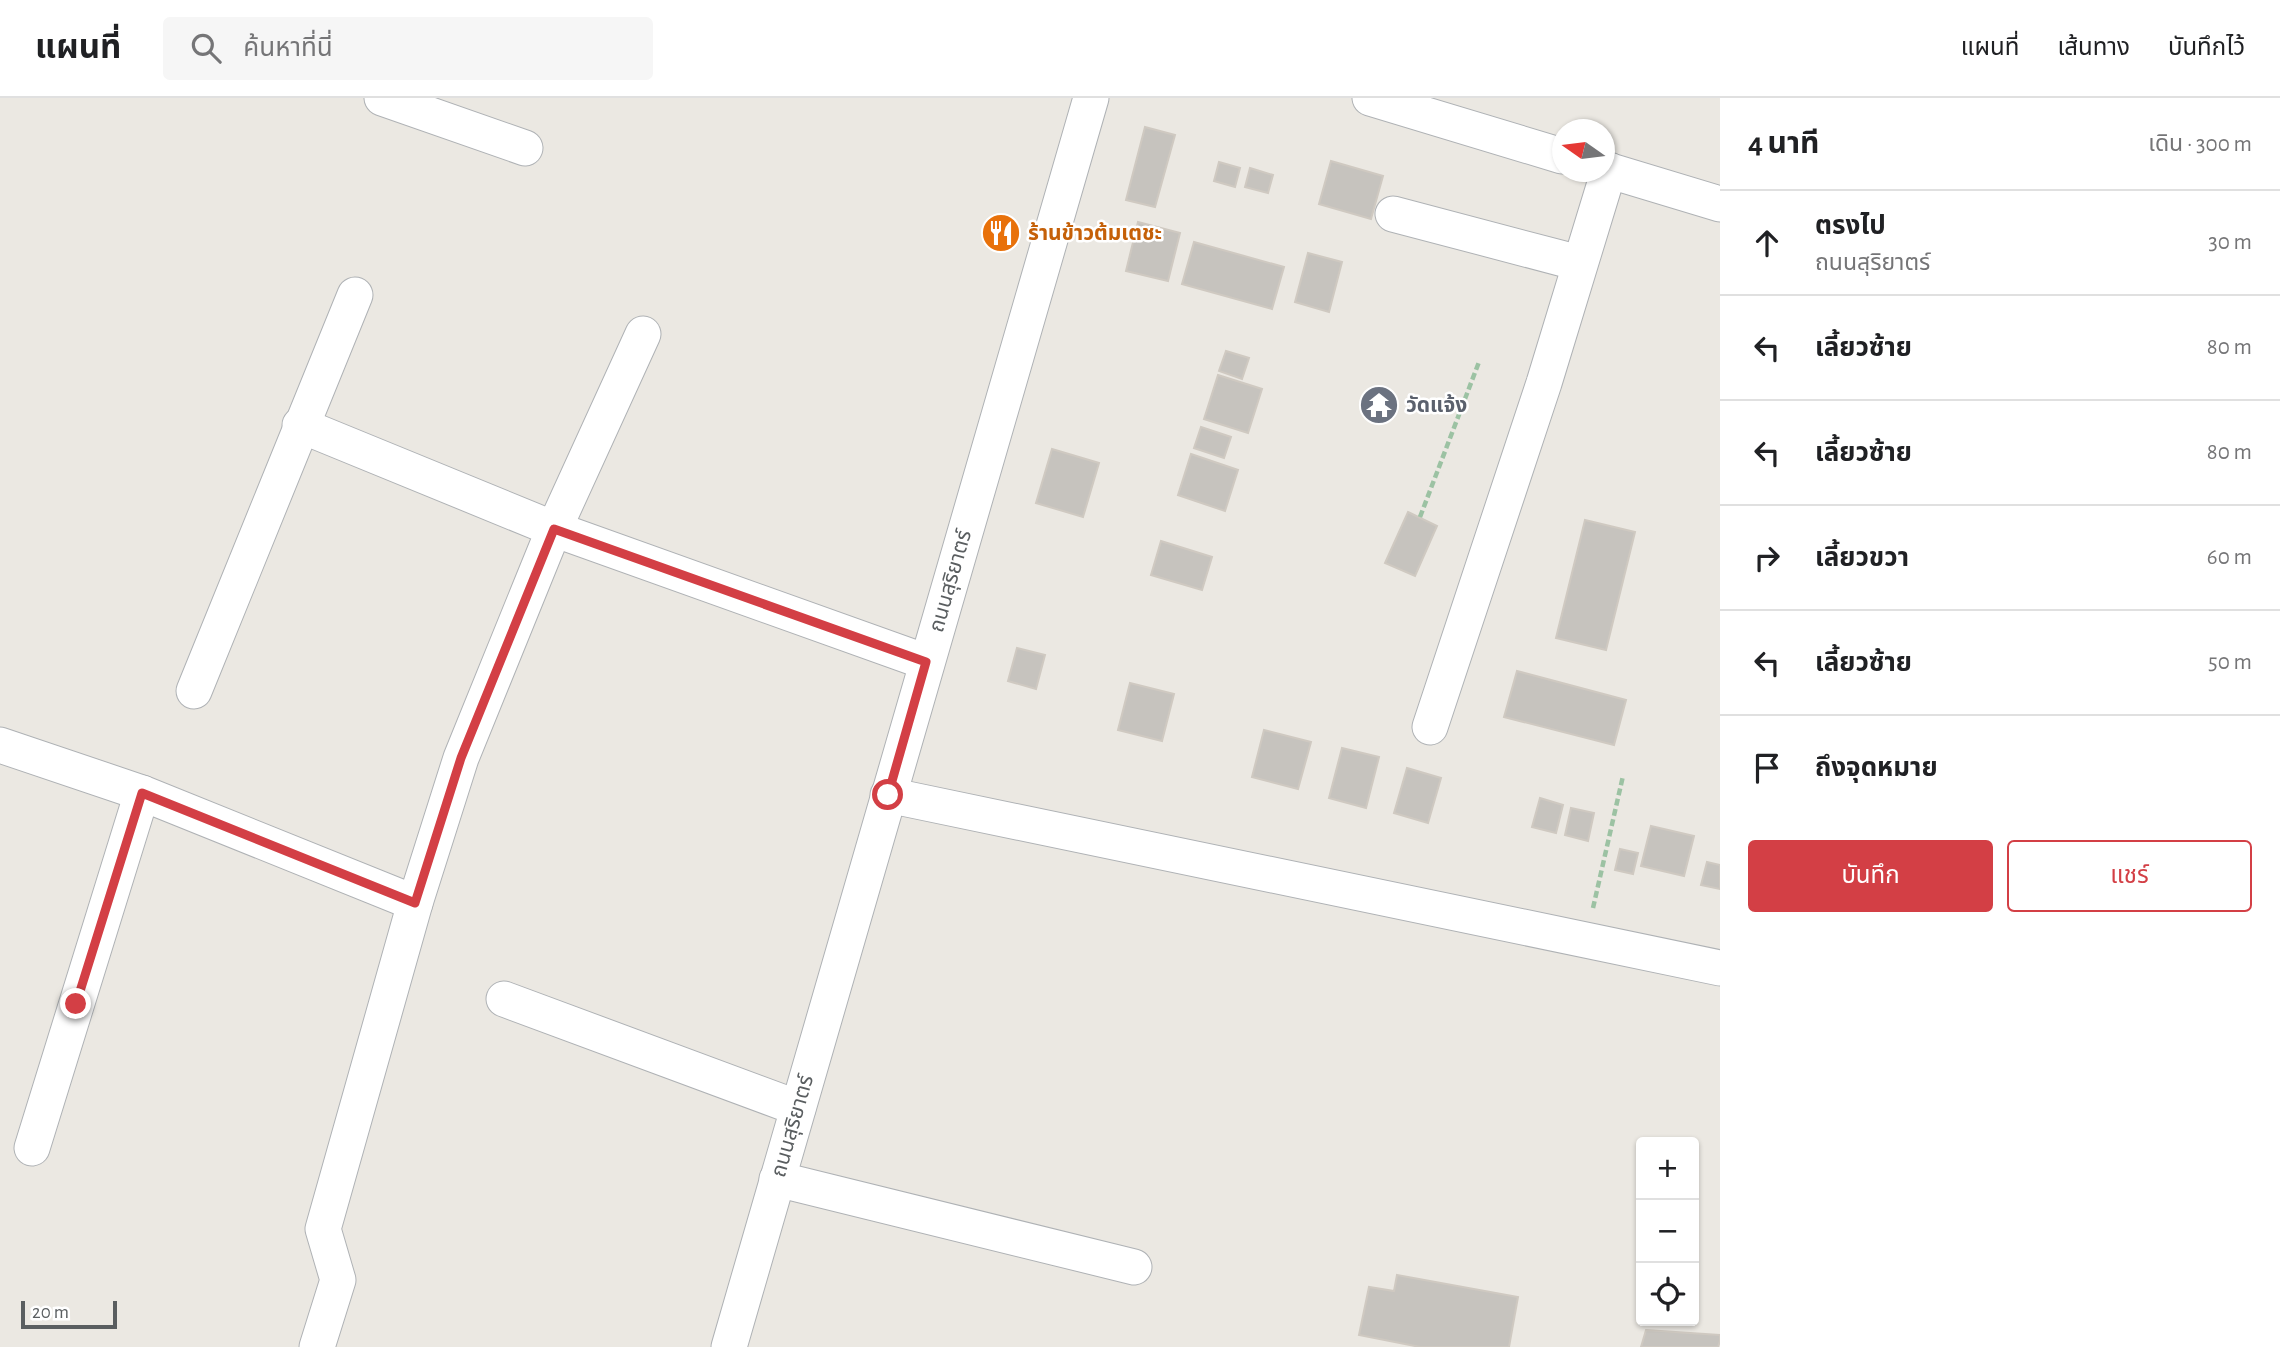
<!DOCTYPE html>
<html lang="th">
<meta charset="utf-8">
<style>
body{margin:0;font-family:"Alegreya Sans","Noto Sans Thai",sans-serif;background:#f6f6f6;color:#202124}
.controls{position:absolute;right:21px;bottom:21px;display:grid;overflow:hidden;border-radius:7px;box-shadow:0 2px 5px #0004}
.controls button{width:63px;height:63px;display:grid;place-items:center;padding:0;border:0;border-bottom:2px solid #e0e0e0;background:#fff;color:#202124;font:35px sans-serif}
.compass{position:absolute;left:1552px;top:21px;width:63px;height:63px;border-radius:50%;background:#fff;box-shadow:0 2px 5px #0004;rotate:284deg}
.scale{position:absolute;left:21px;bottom:18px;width:96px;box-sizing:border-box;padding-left:7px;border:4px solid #5a5e60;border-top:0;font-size:19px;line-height:24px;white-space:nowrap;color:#5a5e60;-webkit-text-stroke:5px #fff;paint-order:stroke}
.stop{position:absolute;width:21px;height:21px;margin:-16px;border:5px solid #d33f45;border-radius:50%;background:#fff}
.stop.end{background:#d33f45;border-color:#fff;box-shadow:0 2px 7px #0008}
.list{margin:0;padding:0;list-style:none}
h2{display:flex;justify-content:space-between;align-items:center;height:91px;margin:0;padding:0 28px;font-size:30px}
h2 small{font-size:23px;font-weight:400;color:#757577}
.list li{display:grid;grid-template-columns:46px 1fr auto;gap:21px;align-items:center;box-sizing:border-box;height:105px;padding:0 28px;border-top:2px solid #e0e0e0}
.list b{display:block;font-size:26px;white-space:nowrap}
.list p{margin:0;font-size:23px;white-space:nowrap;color:#757577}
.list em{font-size:23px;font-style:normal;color:#757577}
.actions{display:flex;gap:14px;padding:21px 28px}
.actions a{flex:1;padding:16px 0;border:2px solid #d33f45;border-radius:7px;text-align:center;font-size:24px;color:#d33f45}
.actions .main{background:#d33f45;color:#fff}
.icon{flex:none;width:38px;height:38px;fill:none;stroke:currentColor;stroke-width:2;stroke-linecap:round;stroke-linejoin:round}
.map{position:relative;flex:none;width:1720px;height:1249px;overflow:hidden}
header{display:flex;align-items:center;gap:42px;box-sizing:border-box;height:98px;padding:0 35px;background:#fff;border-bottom:2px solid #e0e0e0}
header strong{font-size:33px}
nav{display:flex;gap:38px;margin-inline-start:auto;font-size:24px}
.search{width:490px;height:63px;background:#f6f6f6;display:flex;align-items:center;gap:18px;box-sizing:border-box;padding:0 24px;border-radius:7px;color:#757577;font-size:26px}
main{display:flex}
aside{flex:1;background:#fff}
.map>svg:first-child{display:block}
.building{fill:#c6c3be;stroke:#cfc9c1;stroke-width:2}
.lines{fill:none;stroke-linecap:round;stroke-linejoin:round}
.minor-casing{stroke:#afb2b5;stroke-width:37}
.path{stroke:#9cc2a3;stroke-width:4.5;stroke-dasharray:7 3.5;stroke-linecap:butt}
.minor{stroke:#fff;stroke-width:35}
.route{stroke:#d33f45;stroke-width:9}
.labels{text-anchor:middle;stroke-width:5;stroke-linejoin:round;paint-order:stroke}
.food-label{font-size:21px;font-weight:bold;fill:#c56008;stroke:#fff;text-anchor:start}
.worship-label{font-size:21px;font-weight:bold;fill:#5b616d;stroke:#fff;text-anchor:start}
.street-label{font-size:21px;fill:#5a5e60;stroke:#fff}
</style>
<header>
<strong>แผนที่</strong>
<div class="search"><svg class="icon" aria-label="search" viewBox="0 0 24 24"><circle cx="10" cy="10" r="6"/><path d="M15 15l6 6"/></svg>ค้นหาที่นี่</div>
<nav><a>แผนที่</a><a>เส้นทาง</a><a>บันทึกไว้</a></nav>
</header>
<main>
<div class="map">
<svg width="1720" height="1249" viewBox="0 0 1720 1249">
<rect width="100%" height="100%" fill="#ebe8e2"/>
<g class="building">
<polygon points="1145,29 1175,37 1155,109 1126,102"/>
<polygon points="1331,63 1383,78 1371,121 1319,106"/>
<polygon points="1219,64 1240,70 1235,89 1214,83"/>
<polygon points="1250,70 1273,77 1268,95 1245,89"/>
<polygon points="1138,124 1180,135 1168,183 1126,173"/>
<polygon points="1194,144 1284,169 1272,211 1182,186"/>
<polygon points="1308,155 1342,164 1329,214 1295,204"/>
<polygon points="1226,253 1249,260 1242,281 1219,273"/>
<polygon points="1218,277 1262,291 1248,335 1204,321"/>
<polygon points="1201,329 1231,339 1224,360 1194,350"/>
<polygon points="1052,351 1099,365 1083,419 1036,405"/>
<polygon points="1191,356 1238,372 1225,413 1178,397"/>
<polygon points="1408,414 1437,428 1415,478 1385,465"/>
<polygon points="1585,422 1635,434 1606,552 1556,540"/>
<polygon points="1161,443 1212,459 1202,492 1151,477"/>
<polygon points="1017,550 1045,557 1036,591 1008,583"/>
<polygon points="1517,573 1626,602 1614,647 1504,619"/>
<polygon points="1130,585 1174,596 1162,643 1118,632"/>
<polygon points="1264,632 1311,644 1298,691 1252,679"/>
<polygon points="1342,650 1379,659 1366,710 1329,700"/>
<polygon points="1407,670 1441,680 1428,725 1394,715"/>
<polygon points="1540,700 1563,707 1556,735 1532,729"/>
<polygon points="1571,710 1594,715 1588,743 1565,737"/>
<polygon points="1651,728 1694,738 1684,778 1641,768"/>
<polygon points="1620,751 1638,755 1633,776 1615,772"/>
<polygon points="1707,764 1720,767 1720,791 1701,787"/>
<polygon points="1397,1177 1518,1199 1509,1249 1420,1249 1359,1237 1369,1189 1394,1193"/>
<polygon points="1646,1232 1720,1237 1720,1243 1718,1249 1641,1249"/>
</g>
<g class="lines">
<g class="minor-casing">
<g id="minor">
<polyline points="382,0 525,50"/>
<polyline points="1370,0 1562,58"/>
<polyline points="1604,71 1720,106"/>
<polyline points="1393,116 1579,165"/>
<polyline points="300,327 554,431 926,564"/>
<polyline points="194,593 355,197"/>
<polyline points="1430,629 1544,285 1609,72"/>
<polyline points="0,647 142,695 415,805"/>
<polyline points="888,697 1720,870"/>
<polyline points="504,901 798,1010"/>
<polyline points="32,1050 142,695"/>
<polyline points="777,1081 1134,1169"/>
<polyline points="317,1249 338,1182 323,1131 415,805 461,660 554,431 643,236"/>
<polyline points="729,1249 1091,0"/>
</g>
</g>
<g class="path">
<polyline points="1420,419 1479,264"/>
<polyline points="1593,810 1623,678"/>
</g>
<use href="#minor" class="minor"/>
</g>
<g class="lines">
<polyline class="route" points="76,906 142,695 415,805 461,660 554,431 926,564 888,697"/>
</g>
<defs>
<g id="restaurant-disc" transform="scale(2.0125)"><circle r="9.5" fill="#e8710a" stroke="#fff"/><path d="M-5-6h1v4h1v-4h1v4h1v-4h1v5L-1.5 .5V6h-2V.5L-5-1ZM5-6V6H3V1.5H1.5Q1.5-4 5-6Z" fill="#fff"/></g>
<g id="temple-disc" transform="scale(2.0125)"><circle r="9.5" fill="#6b7280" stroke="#fff"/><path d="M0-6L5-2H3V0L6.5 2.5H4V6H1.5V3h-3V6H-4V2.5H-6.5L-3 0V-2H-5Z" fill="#fff"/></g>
</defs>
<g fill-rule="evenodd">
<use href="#restaurant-disc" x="1001" y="135"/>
<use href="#temple-disc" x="1379" y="307"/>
</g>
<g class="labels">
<g class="food-label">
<text x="1028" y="142">ร้านข้าวต้มเตชะ</text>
</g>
<g class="worship-label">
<text x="1406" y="314">วัดแจ้ง</text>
</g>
<g class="street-label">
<text transform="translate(950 483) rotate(-74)" y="7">ถนนสุริยาตร์</text>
<text transform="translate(792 1028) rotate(-74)" y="7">ถนนสุริยาตร์</text>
</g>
</g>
</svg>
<div class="controls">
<button>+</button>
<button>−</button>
<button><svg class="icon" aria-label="locate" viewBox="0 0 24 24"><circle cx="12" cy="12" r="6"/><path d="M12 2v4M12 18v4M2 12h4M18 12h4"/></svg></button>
</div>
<svg class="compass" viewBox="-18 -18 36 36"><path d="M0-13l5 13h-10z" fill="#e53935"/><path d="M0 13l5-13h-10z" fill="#757577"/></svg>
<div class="scale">20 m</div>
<div class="stop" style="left:888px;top:697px"></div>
<div class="stop end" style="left:76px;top:906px"></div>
</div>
<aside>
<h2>4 นาที<small>เดิน · 300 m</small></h2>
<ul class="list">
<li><svg class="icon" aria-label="ahead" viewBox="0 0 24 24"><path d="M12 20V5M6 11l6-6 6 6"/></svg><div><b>ตรงไป</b><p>ถนนสุริยาตร์</p></div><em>30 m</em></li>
<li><svg class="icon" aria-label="left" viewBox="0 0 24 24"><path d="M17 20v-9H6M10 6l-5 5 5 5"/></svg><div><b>เลี้ยวซ้าย</b></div><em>80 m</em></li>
<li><svg class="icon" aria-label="left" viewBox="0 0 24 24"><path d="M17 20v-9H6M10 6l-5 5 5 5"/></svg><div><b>เลี้ยวซ้าย</b></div><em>80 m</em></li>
<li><svg class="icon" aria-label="right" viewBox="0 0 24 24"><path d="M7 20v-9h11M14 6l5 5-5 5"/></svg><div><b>เลี้ยวขวา</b></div><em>60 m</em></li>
<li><svg class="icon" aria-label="left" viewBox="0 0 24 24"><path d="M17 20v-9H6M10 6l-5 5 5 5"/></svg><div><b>เลี้ยวซ้าย</b></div><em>50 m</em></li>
<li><svg class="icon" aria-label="arrive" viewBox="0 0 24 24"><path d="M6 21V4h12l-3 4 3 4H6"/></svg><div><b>ถึงจุดหมาย</b></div></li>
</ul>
<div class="actions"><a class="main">บันทึก</a><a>แชร์</a></div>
</aside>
</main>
